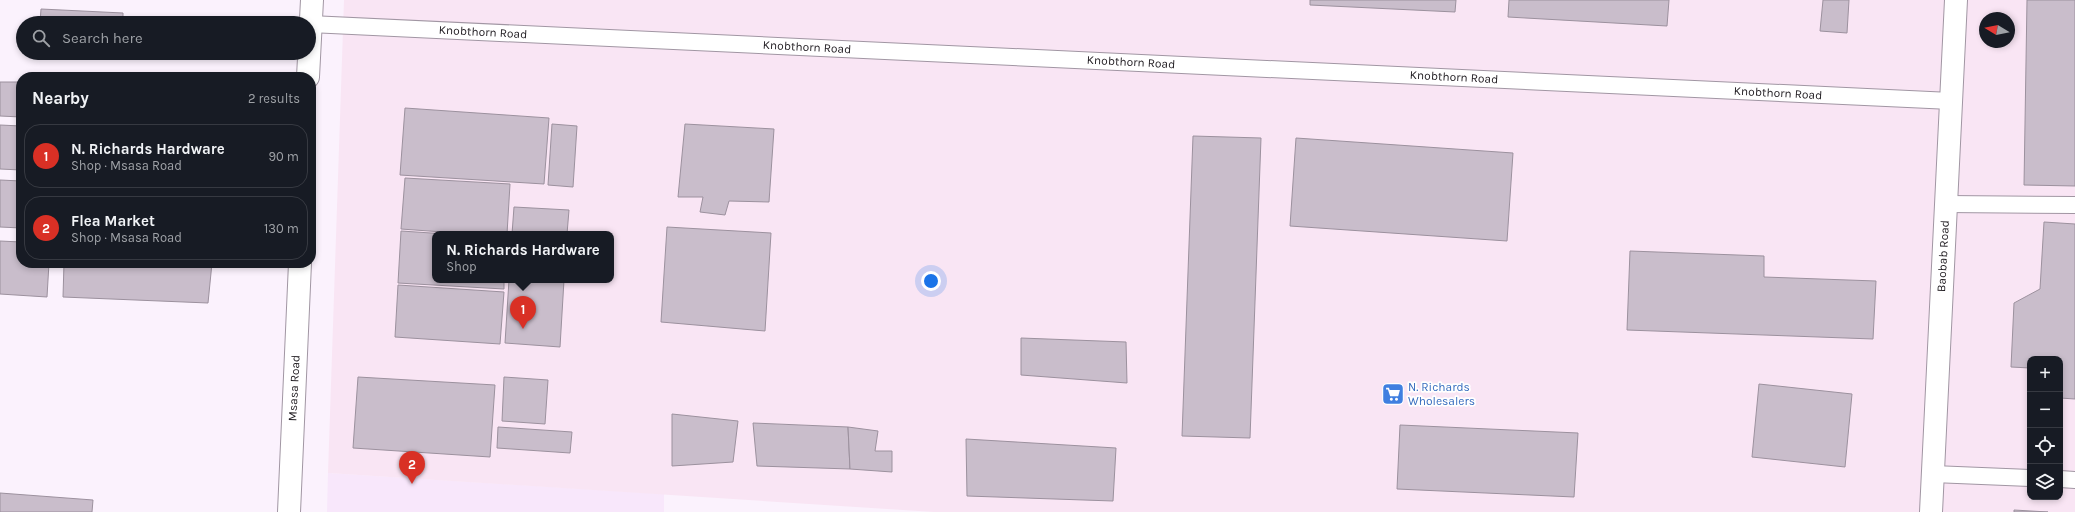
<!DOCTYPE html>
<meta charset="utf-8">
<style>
body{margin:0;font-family:Karla,sans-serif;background:#242831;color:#f1f3f6}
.controls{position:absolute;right:12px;bottom:12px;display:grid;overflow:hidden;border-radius:8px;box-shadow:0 2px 6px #0003}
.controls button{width:36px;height:36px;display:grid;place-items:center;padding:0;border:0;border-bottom:1px solid #363941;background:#171b24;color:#f1f3f6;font:20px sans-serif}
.compass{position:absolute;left:1979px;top:12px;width:36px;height:36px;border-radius:50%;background:#171b24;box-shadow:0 2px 6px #0003;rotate:280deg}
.you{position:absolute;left:931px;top:281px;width:14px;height:14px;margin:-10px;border:3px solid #fff;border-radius:50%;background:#1a73e8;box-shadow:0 0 0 6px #1a73e833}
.badge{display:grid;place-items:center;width:26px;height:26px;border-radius:50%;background:#d93025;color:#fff;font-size:13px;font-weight:700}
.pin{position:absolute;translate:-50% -33px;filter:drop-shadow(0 1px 2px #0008)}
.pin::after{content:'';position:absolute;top:21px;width:14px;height:12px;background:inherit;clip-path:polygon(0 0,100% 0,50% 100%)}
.popup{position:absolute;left:432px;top:231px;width:182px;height:52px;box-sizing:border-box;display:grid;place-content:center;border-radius:8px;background:#171b24;filter:drop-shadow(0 1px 3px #0005);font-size:13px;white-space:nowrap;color:#9ea1a6}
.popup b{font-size:15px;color:#f1f3f6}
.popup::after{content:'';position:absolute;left:50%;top:100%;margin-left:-8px;border:8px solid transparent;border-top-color:#171b24}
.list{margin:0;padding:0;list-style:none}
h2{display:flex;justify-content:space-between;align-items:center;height:52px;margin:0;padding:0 16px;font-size:17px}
h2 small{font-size:13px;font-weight:400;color:#9ea1a6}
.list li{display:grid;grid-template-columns:26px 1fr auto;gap:12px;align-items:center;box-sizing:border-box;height:64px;margin:0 8px 8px;padding:0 8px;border:1px solid #363941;border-radius:16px}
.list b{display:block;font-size:15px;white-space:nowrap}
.list p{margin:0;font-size:13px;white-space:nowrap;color:#9ea1a6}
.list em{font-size:13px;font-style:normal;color:#9ea1a6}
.icon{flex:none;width:22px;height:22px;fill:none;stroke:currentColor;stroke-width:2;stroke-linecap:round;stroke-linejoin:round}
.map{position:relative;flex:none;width:2075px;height:512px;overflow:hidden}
.search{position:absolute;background:#171b24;box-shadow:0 2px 6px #0003;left:16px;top:16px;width:300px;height:44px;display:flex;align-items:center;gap:10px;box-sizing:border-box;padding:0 14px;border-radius:22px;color:#9ea1a6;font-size:15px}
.panel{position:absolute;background:#171b24;box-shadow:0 2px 6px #0003;left:16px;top:72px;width:300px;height:196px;border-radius:16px}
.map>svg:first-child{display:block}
.built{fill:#f8e7fb}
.industrial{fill:#f9e5f4;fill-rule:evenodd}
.building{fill:#c9bdcb;stroke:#9c919e}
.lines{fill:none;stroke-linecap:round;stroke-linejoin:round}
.service-casing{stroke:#a196a3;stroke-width:18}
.minor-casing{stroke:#a196a3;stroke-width:24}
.service{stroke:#fff;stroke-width:16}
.minor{stroke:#fff;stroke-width:22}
.labels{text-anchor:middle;stroke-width:3.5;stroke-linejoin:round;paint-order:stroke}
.street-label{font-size:12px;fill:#1d191e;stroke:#fff}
.shop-label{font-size:12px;fill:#366cbe;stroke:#fff;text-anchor:start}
</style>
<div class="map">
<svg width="2075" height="512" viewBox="0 0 2075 512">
<rect width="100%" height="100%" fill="#fbf2fd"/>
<polygon class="built" points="328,473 664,494 664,512 327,512"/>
<path class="industrial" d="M344,0H2075V512H934L328,473ZM1985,18H2009V42H1985ZM435,234H611V280H435ZM2030,359H2060V497H2030Z"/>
<g class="building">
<polygon points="1310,0 1456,0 1455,12 1310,5"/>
<polygon points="1509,0 1669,0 1667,26 1508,17"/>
<polygon points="1823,0 1849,0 1847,33 1820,31"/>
<polygon points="2027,0 2075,0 2075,186 2024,185"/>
<polygon points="41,9 123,13 123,23 40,23"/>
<polygon points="0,82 21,82 21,117 0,116"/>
<polygon points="405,108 549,118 544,184 400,175"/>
<polygon points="552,124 577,126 573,187 548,185"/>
<polygon points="685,124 774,129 769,202 729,201 725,215 700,212 703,197 678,197"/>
<polygon points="0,125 21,126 21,170 0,169"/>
<polygon points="1193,136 1261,138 1250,438 1182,436"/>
<polygon points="1296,138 1513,153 1507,241 1290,226"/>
<polygon points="405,178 510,184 507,234 471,234 401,229"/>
<polygon points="0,180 21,181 21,228 0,227"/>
<polygon points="514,207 569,210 567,234 512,234"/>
<polygon points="2044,222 2075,224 2075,399 2060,398 2060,359 2030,359 2030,368 2011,367 2014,303 2040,289"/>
<polygon points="667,227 771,233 765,331 661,322"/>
<polygon points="401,231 446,234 435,234 435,280 504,280 504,289 398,283"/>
<polygon points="0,241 21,242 21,263 49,263 47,297 0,294"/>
<polygon points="1630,251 1764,256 1764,277 1876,281 1873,339 1627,330"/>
<polygon points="64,263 212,263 208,303 63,297"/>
<polygon points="509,280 564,280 560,347 505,343"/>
<polygon points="398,285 504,292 500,344 395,337"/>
<polygon points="1021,338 1126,342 1127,383 1021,375"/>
<polygon points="358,377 495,385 490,457 353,448"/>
<polygon points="504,377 548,380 545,424 502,421"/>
<polygon points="1759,384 1852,394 1845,467 1752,457"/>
<polygon points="672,414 738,421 733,462 672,466"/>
<polygon points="753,423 848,427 850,469 757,466"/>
<polygon points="1400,425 1578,433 1574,497 1397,489"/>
<polygon points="498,427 572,432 570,453 497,448"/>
<polygon points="848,427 878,431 875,451 892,451 892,472 850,469"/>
<polygon points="966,439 1116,448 1113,501 967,496"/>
<polygon points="0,493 93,500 92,512 0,512"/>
<polygon points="2014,510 2048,512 2014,512"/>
</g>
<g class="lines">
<g class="service-casing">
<g id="service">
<polyline points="310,24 1951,101"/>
<polyline points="1946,204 2075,205"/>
<polyline points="1933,474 2030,478"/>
<polyline points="2060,479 2075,480"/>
</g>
</g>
<g class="minor-casing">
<g id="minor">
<polyline points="308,77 312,0"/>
<polyline points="289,512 300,263"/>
<polyline points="1931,512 1956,0"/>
</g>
</g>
<use href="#service" class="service"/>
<use href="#minor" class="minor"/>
</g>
<defs>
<g id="supermarket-square" transform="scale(1.15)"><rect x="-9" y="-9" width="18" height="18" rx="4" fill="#3f7fe0" stroke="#fff"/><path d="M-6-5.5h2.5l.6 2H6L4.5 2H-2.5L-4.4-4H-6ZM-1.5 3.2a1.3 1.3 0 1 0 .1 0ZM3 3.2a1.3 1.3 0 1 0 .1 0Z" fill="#fff"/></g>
</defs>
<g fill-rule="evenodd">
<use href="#supermarket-square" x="1393" y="394"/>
</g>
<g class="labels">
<g class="street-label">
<text transform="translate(483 32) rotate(3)" y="4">Knobthorn Road</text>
<text transform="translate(807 47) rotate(3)" y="4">Knobthorn Road</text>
<text transform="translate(1131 62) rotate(3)" y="4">Knobthorn Road</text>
<text transform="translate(1454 77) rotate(3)" y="4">Knobthorn Road</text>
<text transform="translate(1778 93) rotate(3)" y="4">Knobthorn Road</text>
<text transform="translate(1943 256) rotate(-87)" y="4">Baobab Road</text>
<text transform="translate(294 388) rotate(-87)" y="4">Msasa Road</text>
</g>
<g class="shop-label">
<text x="1408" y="391">N. Richards<tspan x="1408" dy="14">Wholesalers</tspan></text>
</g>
</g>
</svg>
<div class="controls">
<button>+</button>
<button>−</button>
<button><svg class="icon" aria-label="locate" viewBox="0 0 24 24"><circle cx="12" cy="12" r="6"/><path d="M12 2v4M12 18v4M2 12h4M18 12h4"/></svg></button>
<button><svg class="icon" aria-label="layers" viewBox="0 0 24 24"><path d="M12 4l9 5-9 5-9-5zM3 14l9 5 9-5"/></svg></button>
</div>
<svg class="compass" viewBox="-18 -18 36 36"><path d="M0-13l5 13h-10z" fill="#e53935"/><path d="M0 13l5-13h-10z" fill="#9ea1a6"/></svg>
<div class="you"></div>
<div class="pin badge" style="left:523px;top:329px">1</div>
<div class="popup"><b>N. Richards Hardware</b>Shop</div>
<div class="pin badge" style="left:412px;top:484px">2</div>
<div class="search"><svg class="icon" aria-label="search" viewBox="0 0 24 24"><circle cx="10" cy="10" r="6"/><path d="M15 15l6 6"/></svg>Search here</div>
<section class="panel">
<h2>Nearby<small>2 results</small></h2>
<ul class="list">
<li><span class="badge">1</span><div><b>N. Richards Hardware</b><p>Shop · Msasa Road</p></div><em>90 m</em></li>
<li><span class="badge">2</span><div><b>Flea Market</b><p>Shop · Msasa Road</p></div><em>130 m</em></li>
</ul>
</section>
</div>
